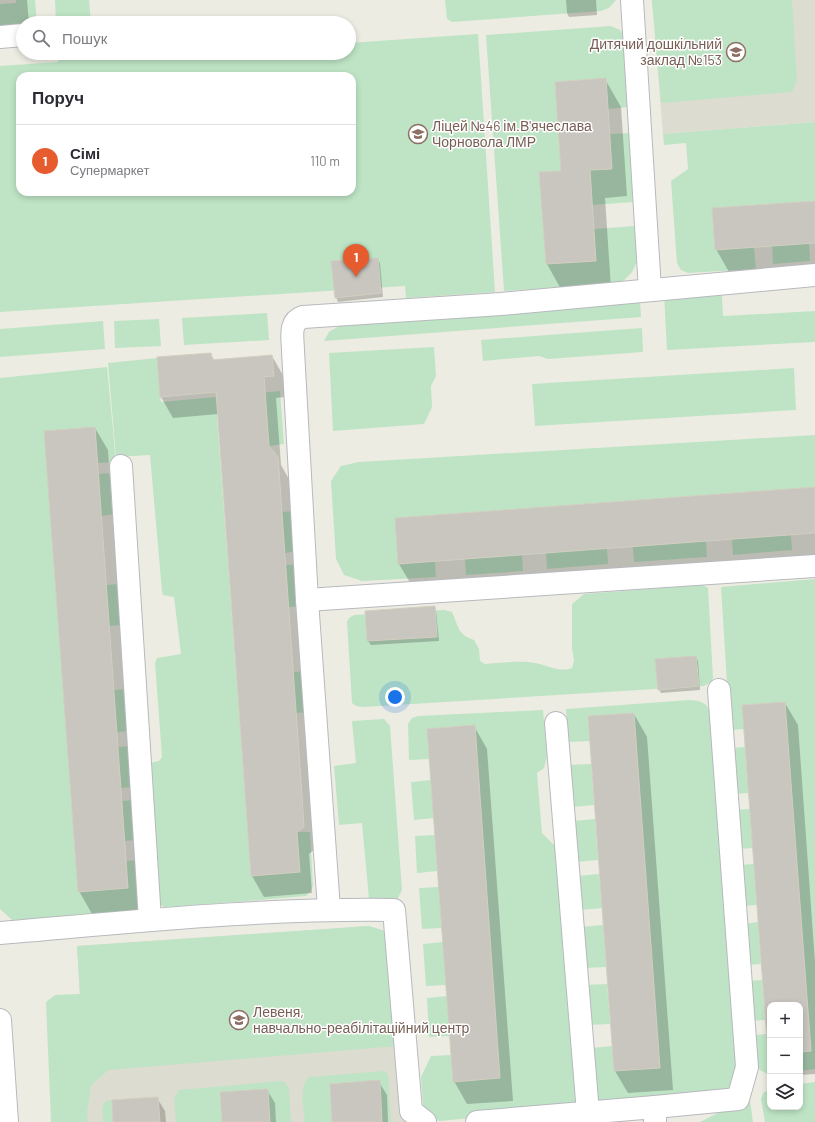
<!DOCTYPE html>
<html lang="uk">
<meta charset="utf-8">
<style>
body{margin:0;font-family:Barlow,sans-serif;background:#f7f7f7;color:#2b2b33}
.controls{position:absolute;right:12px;bottom:12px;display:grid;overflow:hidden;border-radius:8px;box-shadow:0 2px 6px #0003}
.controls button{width:36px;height:36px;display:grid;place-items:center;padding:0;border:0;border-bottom:1px solid #e1e1e2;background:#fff;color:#2b2b33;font:20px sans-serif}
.you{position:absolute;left:395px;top:697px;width:14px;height:14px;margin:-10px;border:3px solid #fff;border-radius:50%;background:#1a73e8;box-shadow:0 0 0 6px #1a73e833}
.badge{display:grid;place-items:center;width:26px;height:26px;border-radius:50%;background:#e65c2e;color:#fff;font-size:13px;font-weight:700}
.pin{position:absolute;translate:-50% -33px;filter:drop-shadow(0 1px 2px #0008)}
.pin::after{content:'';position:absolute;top:21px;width:14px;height:12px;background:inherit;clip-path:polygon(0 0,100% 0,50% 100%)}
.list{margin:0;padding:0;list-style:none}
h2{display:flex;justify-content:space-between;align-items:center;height:52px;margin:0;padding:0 16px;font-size:17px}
h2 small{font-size:13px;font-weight:400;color:#7c7c81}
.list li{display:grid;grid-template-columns:26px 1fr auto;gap:12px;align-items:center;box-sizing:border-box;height:72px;padding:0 16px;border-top:1px solid #e1e1e2}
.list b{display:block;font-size:15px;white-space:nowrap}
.list p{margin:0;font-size:13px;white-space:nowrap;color:#7c7c81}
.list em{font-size:13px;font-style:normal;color:#7c7c81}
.icon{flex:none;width:22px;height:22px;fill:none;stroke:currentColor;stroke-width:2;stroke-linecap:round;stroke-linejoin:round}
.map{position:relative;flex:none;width:815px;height:1122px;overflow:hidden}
.search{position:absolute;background:#fff;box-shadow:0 2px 6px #0003;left:16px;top:16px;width:340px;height:44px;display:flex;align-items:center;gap:10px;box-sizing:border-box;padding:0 14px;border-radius:22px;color:#7c7c81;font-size:15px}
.panel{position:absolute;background:#fff;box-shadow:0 2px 6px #0003;left:16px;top:72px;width:340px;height:124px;border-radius:12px}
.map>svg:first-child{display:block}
.education{fill:#dddcd0}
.green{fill:#bee4c5;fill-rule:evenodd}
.shadow{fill:#0003}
.building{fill:#c8c6bf;stroke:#d1cfc0}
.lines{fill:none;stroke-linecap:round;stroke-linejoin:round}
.minor-casing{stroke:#b7b9be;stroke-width:24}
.minor{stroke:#fff;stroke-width:22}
.labels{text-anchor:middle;stroke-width:3;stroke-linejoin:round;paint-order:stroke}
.education-label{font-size:14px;fill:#785e54;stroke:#fff;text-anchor:start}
</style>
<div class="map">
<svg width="815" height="1122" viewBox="0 0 815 1122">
<rect width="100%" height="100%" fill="#edece2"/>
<g class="education">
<polygon points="652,0 815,0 815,122 663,134"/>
<polygon points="369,926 410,1122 87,1122 77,946"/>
</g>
<g class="green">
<polygon points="16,0 35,0 37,23 23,23 23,33 0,34 0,4 16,3"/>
<polygon points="55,0 89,0 91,23 56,23"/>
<polygon points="445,0 616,0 609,8 601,11 452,22 447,19"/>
<polygon points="652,0 792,0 797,81 792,92 661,103"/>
<path d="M611,26L620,30L625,37L629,107L608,109L605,78L555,82L561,171L539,173L546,264L596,261L594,229L635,226C636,252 644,267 620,283L504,291L486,35Z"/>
<path d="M478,34L495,292L406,298L405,286L0,312V66L58,62V53H93L94,60L197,53H349V43ZM20,76H352V192H20Z"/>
<polygon points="815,122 815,201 712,208 715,250 754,247 756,269 688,273 681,270 677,263 671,181 688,169 686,143 664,145 663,134"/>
<polygon points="629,133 633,202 592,205 590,170 612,169 610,134"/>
<polygon points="809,243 810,261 773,264 772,246"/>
<polygon points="718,292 722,296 723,316 815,311 815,342 667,350 664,294"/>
<polygon points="640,301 641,317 324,341 329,332 339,326"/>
<polygon points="267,313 269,340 184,345 182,318"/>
<polygon points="159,319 161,346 115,348 114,321"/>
<polygon points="103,321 105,349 0,357 0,329"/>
<polygon points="642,328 643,352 548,359 539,356 483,361 481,340"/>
<polygon points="434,347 436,376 431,386 432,407 424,424 333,431 329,353"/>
<polygon points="157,358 161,402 280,391 284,444 269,446 267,413 217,417 251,876 300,872 297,832 310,832 313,886 310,892 306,896 165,908 160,904 150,763 159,761 162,757 155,663 157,658 181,654 174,597 163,595 162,591 150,455 116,457 108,363"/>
<polygon points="107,367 116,462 98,463 95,427 45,431 78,891 128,888 126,861 137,860 140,903 136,910 129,912 67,918 12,920 0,909 0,378"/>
<polygon points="794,368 796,410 535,426 532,384"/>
<polygon points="815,435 815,487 395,518 398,564 435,561 436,577 362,581 344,575 336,559 331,481 341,466 359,462"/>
<polygon points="112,473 115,514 101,516 99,474"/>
<polygon points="296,511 299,551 285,553 281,512"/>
<polygon points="791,535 792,550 733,555 732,539"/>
<polygon points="706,541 707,557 634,562 633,547"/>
<polygon points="607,548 608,564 547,569 546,553"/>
<polygon points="522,555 523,571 466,575 465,559"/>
<polygon points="300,564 303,606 288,607 286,565"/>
<polygon points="815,579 815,1069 800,1071 800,1052 811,1051 785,702 743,705 744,729 730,730 721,587"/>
<polygon points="119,584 122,625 109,626 106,585"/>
<path d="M703,585L708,588L713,678L711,682L704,686L364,707L356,706L352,703L347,622L349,618L354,615L444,610L452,612C459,627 457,634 474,640L479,649L480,661L485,664C500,663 521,660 535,663C548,665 559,673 572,668L574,661L572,648V604L584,594Z"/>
<polygon points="307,671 310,712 296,713 293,672"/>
<polygon points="126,689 129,731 117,732 114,690"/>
<path d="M690,700C704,701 708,704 712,717L740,1068L737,1081L726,1091L603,1105L597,1100L591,1048L612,1046L614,1071L660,1068L634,713L588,716L590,741L568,742L566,709Z"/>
<polygon points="543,710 547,756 544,768 537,773 542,833 555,846 559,854 577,1105 570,1109 439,1121 427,1114 423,1105 421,1077 431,1056 451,1055 453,1082 500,1078 475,725 427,729 429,759 409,760 408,724 412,718 418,716"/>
<polygon points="384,719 390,726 402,890 396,902 375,904 369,899 362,823 339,825 334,766 356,763 352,721"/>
<polygon points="130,746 133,787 121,788 118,747"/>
<polygon points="745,747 749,793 734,794 731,748"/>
<polygon points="591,764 594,805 572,807 569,765"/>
<polygon points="431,780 434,818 414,820 411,782"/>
<polygon points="133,800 136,840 125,841 122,801"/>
<polygon points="750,809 753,848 738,849 735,810"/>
<polygon points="595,819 598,860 577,862 573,821"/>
<polygon points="435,835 438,871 417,873 415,836"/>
<polygon points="754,864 757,905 742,906 739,865"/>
<polygon points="599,874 602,908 580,910 577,876"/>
<polygon points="439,887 442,928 422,929 419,888"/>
<polygon points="758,922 761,964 746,965 743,924"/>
<polygon points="603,925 606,967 584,968 581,927"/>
<polygon points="369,926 389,932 398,1046 108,1070 91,1086 87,1112 88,1122 51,1122 46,1002 55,995 80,994 77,946"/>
<polygon points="443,942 446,985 426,986 423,944"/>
<polygon points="762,980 765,1020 750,1021 748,981"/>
<polygon points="607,984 610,1024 588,1025 585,985"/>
<polygon points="447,996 450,1036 429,1037 427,998"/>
<path d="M766,1034L768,1054H770L769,1075C748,1066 753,1055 752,1035Z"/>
<path d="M385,1071L388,1075L391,1122H382L379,1081L330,1084L332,1122H305C304,1109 298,1086 309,1077Z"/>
<polygon points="280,1081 285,1082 289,1089 291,1122 270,1122 268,1089 220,1092 222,1122 176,1122 174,1098 179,1090"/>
<polygon points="815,1082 815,1122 765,1122 761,1099 763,1093 770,1089 770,1107 800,1107 800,1084"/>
<polygon points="112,1100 113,1122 103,1122 102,1107 106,1101"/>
<polygon points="742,1101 750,1101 753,1122 700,1122"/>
</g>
<g class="shadow">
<polygon points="0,0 27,0 29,23 23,23 23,25 0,27"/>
<polygon points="566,0 596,0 597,15 569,17 567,13"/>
<polygon points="605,79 621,107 627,196 605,198 611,288 562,291 547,264 562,172"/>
<polygon points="815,202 815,266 729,272 716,249"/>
<polygon points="377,259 380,263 383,297 338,302 336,297"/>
<polygon points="211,354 214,360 272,356 284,377 285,397 276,398 281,465 289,479 316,848 309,854 312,893 264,897 252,876 218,414 173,418 161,397"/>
<polygon points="95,428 108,450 140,910 92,914 79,891"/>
<polygon points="815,488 815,562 415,591 399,564"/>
<polygon points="434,607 436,611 439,641 371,645 368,641 366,612"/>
<polygon points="696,657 698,661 700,690 661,693 659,689"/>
<polygon points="785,703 798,725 815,962 815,1074 800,1075 800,1005 770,1005 770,1056 769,1054 743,706"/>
<polygon points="634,714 647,737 673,1090 628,1093 615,1071"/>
<polygon points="474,726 487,749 513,1101 467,1104 454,1081"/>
<polygon points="379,1082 387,1095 388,1122 333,1122"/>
<polygon points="267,1090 275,1103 276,1122 223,1122"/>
<polygon points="157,1098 165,1111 166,1122 114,1122"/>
</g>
<g class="building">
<polygon points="606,78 612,169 590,170 596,261 546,264 539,172 561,171 555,82"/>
<polygon points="815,201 815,243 715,250 712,208"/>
<polygon points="378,258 381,293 335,298 331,261"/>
<polygon points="211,353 212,360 272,355 274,376 264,377 269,446 278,457 301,781 304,827 297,832 300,872 251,876 216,392 160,397 157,357"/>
<polygon points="95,427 128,888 78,892 44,431"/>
<polygon points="815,487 815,533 398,564 395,518"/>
<polygon points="435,606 437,637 367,641 365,611"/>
<polygon points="696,656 699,686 658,690 655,659"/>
<polygon points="785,702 811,1051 800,1052 800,1005 770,1005 770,1054 768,1054 742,705"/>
<polygon points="634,713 660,1068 614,1071 588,716"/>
<polygon points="475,725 500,1078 453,1082 427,729"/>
<polygon points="380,1080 382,1122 332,1122 330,1084"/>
<polygon points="268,1089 270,1122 222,1122 220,1092"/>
<polygon points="158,1097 160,1122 113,1122 112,1100"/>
</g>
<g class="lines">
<g class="minor-casing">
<g id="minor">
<polyline points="632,0 650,290"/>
<polyline points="0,37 23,35"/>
<polyline points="121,466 150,920"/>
<polyline points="307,600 815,566"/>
<polyline points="556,723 588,1113"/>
<path d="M329,909L307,600L293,351C293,338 288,322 303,317L501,304L815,275"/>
<path d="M0,933C131,922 263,908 394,910L411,1111L425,1122"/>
<polyline points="0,1020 7,1122"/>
<polyline points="655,1107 738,1099 747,1067 719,690"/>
<polyline points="477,1122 655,1107 655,1121"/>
</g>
</g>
<use href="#minor" class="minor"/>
</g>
<defs>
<g id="school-ring" transform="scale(1)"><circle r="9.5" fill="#fff" stroke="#8d6e63" stroke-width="1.5"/><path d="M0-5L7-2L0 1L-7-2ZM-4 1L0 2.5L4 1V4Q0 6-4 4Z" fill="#8d6e63"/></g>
</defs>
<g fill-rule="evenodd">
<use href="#school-ring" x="736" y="52"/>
<use href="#school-ring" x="418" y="134"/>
<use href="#school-ring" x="239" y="1020"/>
</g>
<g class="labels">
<g class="education-label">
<text x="722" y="49" text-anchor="end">Дитячий дошкільний<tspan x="722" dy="16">заклад №153</tspan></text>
<text x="432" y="131">Ліцей №46 ім.В'ячеслава<tspan x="432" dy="16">Чорновола ЛМР</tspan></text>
<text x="253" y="1017">Левеня,<tspan x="253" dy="16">навчально-реабілітаційний центр</tspan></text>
</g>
</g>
</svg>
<div class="controls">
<button>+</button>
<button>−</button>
<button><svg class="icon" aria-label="layers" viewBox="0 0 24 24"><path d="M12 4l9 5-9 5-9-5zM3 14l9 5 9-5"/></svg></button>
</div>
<div class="you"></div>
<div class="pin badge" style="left:356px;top:277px">1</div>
<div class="search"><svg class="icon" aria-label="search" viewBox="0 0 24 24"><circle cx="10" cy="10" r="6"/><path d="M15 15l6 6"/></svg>Пошук</div>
<section class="panel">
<h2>Поруч<small></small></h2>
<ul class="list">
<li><span class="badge">1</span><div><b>Сімі</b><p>Супермаркет</p></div><em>110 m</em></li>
</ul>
</section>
</div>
